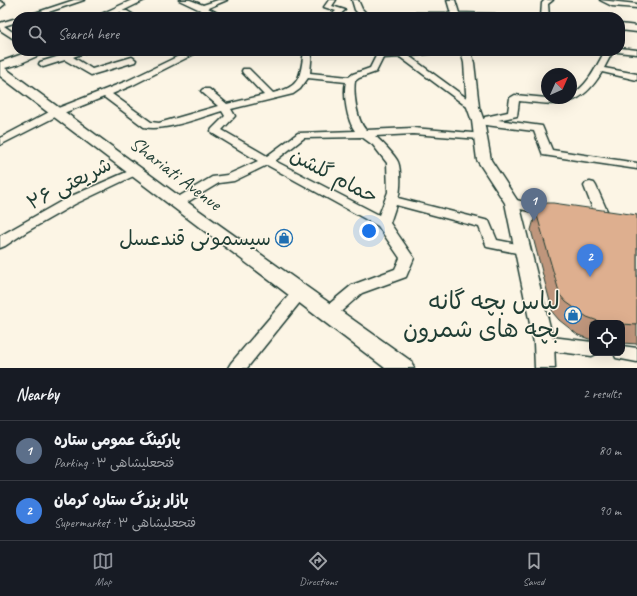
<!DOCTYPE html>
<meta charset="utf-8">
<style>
body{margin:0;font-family:Caveat,"Playpen Sans Arabic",sans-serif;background:#20242c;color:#f1f3f6}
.controls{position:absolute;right:12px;bottom:12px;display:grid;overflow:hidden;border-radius:8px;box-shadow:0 4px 16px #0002}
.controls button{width:36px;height:36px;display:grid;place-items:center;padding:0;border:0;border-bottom:1px solid #363941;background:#171b24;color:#f1f3f6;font:20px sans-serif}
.compass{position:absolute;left:541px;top:68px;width:36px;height:36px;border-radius:50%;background:#171b24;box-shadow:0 4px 16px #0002;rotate:45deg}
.you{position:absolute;left:369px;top:231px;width:14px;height:14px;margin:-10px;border:3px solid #fff;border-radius:50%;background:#1a73e8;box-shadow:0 0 0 6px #1a73e833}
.badge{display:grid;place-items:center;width:26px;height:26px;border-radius:50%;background:#8c9099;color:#fff;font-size:13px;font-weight:700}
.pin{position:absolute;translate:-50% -33px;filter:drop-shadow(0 1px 2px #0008)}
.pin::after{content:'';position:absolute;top:21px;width:14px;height:12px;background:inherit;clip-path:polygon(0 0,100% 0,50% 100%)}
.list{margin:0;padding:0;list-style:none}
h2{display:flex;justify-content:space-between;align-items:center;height:52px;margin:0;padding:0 16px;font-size:17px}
h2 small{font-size:13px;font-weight:400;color:#9ea1a6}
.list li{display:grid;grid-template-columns:26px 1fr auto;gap:12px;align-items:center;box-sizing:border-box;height:60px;padding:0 16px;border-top:1px solid #363941}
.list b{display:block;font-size:15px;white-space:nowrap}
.list p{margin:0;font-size:13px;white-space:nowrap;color:#9ea1a6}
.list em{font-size:13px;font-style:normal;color:#9ea1a6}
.icon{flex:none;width:22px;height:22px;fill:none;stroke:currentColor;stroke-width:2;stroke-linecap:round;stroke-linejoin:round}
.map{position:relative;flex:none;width:637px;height:368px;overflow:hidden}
.search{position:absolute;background:#171b24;box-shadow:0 4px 16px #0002;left:12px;right:12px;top:12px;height:44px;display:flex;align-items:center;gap:10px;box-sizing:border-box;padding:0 14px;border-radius:16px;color:#9ea1a6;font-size:15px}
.sheet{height:172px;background:#171b24}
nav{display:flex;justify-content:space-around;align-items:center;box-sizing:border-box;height:56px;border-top:1px solid #363941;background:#171b24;font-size:11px;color:#9ea1a6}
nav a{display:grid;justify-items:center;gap:2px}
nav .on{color:#8c9099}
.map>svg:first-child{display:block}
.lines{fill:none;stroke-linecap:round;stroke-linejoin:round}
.minor-casing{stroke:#1f3d34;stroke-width:3}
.tertiary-casing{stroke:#1f3d34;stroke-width:3}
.secondary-casing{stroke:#1f3d34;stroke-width:3}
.minor{fill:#fcf5e5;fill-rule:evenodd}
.tertiary{fill:#fcf5e5;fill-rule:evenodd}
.secondary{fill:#fcf5e5;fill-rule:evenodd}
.wall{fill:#bf967b;stroke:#1f3d34}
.building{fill:#deaf8f;stroke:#1f3d34}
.labels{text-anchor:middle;stroke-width:3;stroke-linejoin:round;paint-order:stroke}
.street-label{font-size:20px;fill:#1f3d34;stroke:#fcf5e5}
.poi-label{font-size:20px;fill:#1f3d34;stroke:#fcf5e5;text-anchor:end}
.near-poi-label{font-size:24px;fill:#1f3d34;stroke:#fcf5e5;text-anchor:end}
</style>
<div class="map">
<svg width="637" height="368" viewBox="0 0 637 368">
<rect width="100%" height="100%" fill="#fcf5e5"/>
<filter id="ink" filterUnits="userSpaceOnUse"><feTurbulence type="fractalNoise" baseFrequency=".025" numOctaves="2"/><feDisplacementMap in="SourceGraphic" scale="8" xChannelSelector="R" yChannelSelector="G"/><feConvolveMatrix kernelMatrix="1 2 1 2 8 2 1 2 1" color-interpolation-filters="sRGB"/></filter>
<g filter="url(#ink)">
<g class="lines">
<g class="minor-casing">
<g id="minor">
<polygon points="74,0 84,0 34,17 23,17"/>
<polygon points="179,0 190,0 203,5 218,0 227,0 208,8 225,17 215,17"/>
<polygon points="329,0 336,0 332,6 345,10 337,17 329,17 336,11 324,7"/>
<polygon points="352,0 358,0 362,9 370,17 362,17 355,10"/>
<polygon points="545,0 553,0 548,4 549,17 541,17 542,3"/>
<polygon points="600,0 637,4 637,8 612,6"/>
<polygon points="0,1 5,4 0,8"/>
<polygon points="121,11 127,11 137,17 127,17 121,15"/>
<polygon points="411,13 455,13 459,15 456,17 403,17"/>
<polygon points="17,18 17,22 4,26 17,35 17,41 0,30 0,23"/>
<polygon points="620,48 637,50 637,54 617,52 620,51"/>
<polygon points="76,51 89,51 73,57 92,69 132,57 136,60 135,62 91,75 65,60 43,67 39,64 40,62"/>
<path d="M189,51H200L133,85L112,94L151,122L159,123L218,106L203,93L201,91L203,89H209L227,104L264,95L243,73L242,71L243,69H249L273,93C301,87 300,77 304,51H312L310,73L349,77L353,74L370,68L377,54L398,51H440L436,53L409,56L476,105L478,107L476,109H470L400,57L383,58L376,72L359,78L355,81C353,94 357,121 366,130L413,128L484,134L485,136L480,139L413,134L375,136C381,141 395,155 398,162C401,169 401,191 398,198L489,221L497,240L527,246L529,249L527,252L522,254L487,247L479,227L396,205L390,223L414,258L406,277L362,293L335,317L329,319L323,317L321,313L323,309L352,285L395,269L400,258L378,226L267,165L234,181L219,183L181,206H173L171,203L173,200L212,177L227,175L258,161L212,133L211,131L212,129L225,116L222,111C201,117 165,132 144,127L104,97L61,114L0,145V138L53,110L127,81ZM308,78L346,82C343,94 347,121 355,131L298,133L267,156L222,130L235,116L231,109L293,94L300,89ZM362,137L373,145L387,163L388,192L379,215L275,161L304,138Z"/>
<path d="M605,51H613L604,68L637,74V80L602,72C579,110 559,105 519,101L517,116L498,120L542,126L552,150L637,163V169L543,155L534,131L478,124L473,121L474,119H484L485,117L508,112L510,98L515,95L547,98H571V95C588,86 596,67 605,51Z"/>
<polygon points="136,168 140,169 142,171 140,173 75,204 26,232 5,246 0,248 0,236 67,198"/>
<polygon points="590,182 594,183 596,186 612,222 610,225 605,226 600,225 598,222 584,186 586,183"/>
<polygon points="512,199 559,210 560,213 559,216 554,217 508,206 506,203 508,200"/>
<polygon points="300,286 305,288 308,292 305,296 247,368 228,368 231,363 295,288"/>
<polygon points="544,336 592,342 592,353 598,353 592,356 544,350 538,348 536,343 538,338"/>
<polygon points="622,346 637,348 637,362 616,358 614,353 622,353"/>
</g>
</g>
<g class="tertiary-casing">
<g id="tertiary">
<polygon points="447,0 455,0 459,13 495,14 499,17 452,17"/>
<polygon points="620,24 637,26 637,32 620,30"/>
<polygon points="461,51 471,51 474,63 479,107 484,121 491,160 519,203 554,343 555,368 535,368 534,343 505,203 477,160 472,121 467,107 464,63"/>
</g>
</g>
<g class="secondary-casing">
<g id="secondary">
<polygon points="132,0 145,0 110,17 97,17 99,15"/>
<polygon points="31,51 45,51 44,53 19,64 5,68 183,199 411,361 414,368 385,368 0,76 0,62"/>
</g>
</g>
<use href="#minor" class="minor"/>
<use href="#tertiary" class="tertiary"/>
<use href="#secondary" class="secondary"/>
</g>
<polygon class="wall" points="536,212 625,214 637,215 637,344 622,343 622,323 592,323 592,339 589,339 578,335 559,320 553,313 531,230"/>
<polygon class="building" points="547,203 553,203 637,215 637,325 622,324 622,323 614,323 598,321 587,317 566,302 560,295 536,212 538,208"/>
</g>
<defs>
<g id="shop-ring" transform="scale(0.9)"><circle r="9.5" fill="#fcf5e5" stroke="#1f6fb2" stroke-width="1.5"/><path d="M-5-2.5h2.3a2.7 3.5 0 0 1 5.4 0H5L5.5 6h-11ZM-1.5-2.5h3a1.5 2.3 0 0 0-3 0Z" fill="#1f6fb2"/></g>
</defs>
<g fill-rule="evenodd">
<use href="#shop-ring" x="284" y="238"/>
<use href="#shop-ring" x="573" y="315"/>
</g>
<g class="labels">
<g class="street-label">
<text transform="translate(176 173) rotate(37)" y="7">Shariati Avenue</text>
<text transform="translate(334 175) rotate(28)" y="7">حمام گلشن</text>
<text transform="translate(69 183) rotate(-27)" y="7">شریعتی ۲۶</text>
</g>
<g class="poi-label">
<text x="271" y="245">سیسمونی قندعسل</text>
</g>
<g class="near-poi-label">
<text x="560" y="309">لباس بچه گانه<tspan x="560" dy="28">بچه های شمرون</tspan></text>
</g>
</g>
</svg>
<div class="controls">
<button><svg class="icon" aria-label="locate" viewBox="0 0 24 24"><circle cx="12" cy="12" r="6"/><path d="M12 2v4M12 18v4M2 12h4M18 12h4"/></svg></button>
</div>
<svg class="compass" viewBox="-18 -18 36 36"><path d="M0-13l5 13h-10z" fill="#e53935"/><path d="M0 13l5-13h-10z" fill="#9ea1a6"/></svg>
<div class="you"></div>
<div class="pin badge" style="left:534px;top:221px;background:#5c6f8a">1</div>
<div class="pin badge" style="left:590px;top:277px;background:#3f7fe0">2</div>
<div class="search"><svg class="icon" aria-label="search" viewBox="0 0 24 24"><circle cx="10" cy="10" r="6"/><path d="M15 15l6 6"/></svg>Search here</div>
</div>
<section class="sheet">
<h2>Nearby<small>2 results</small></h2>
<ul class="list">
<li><span class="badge" style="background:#5c6f8a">1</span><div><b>پارکینگ عمومی ستاره</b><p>Parking · فتحعلیشاهی ۳</p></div><em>80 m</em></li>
<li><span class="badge" style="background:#3f7fe0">2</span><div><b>بازار بزرگ ستاره کرمان</b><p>Supermarket · فتحعلیشاهی ۳</p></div><em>90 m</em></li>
</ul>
</section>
<nav>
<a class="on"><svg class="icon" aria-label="map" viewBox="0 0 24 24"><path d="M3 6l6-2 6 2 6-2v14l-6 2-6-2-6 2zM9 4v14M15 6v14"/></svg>Map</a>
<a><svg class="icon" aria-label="directions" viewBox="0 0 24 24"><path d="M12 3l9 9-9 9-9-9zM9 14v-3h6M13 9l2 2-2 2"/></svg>Directions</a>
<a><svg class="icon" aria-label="saved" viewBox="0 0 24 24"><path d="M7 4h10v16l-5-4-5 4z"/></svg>Saved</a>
</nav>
